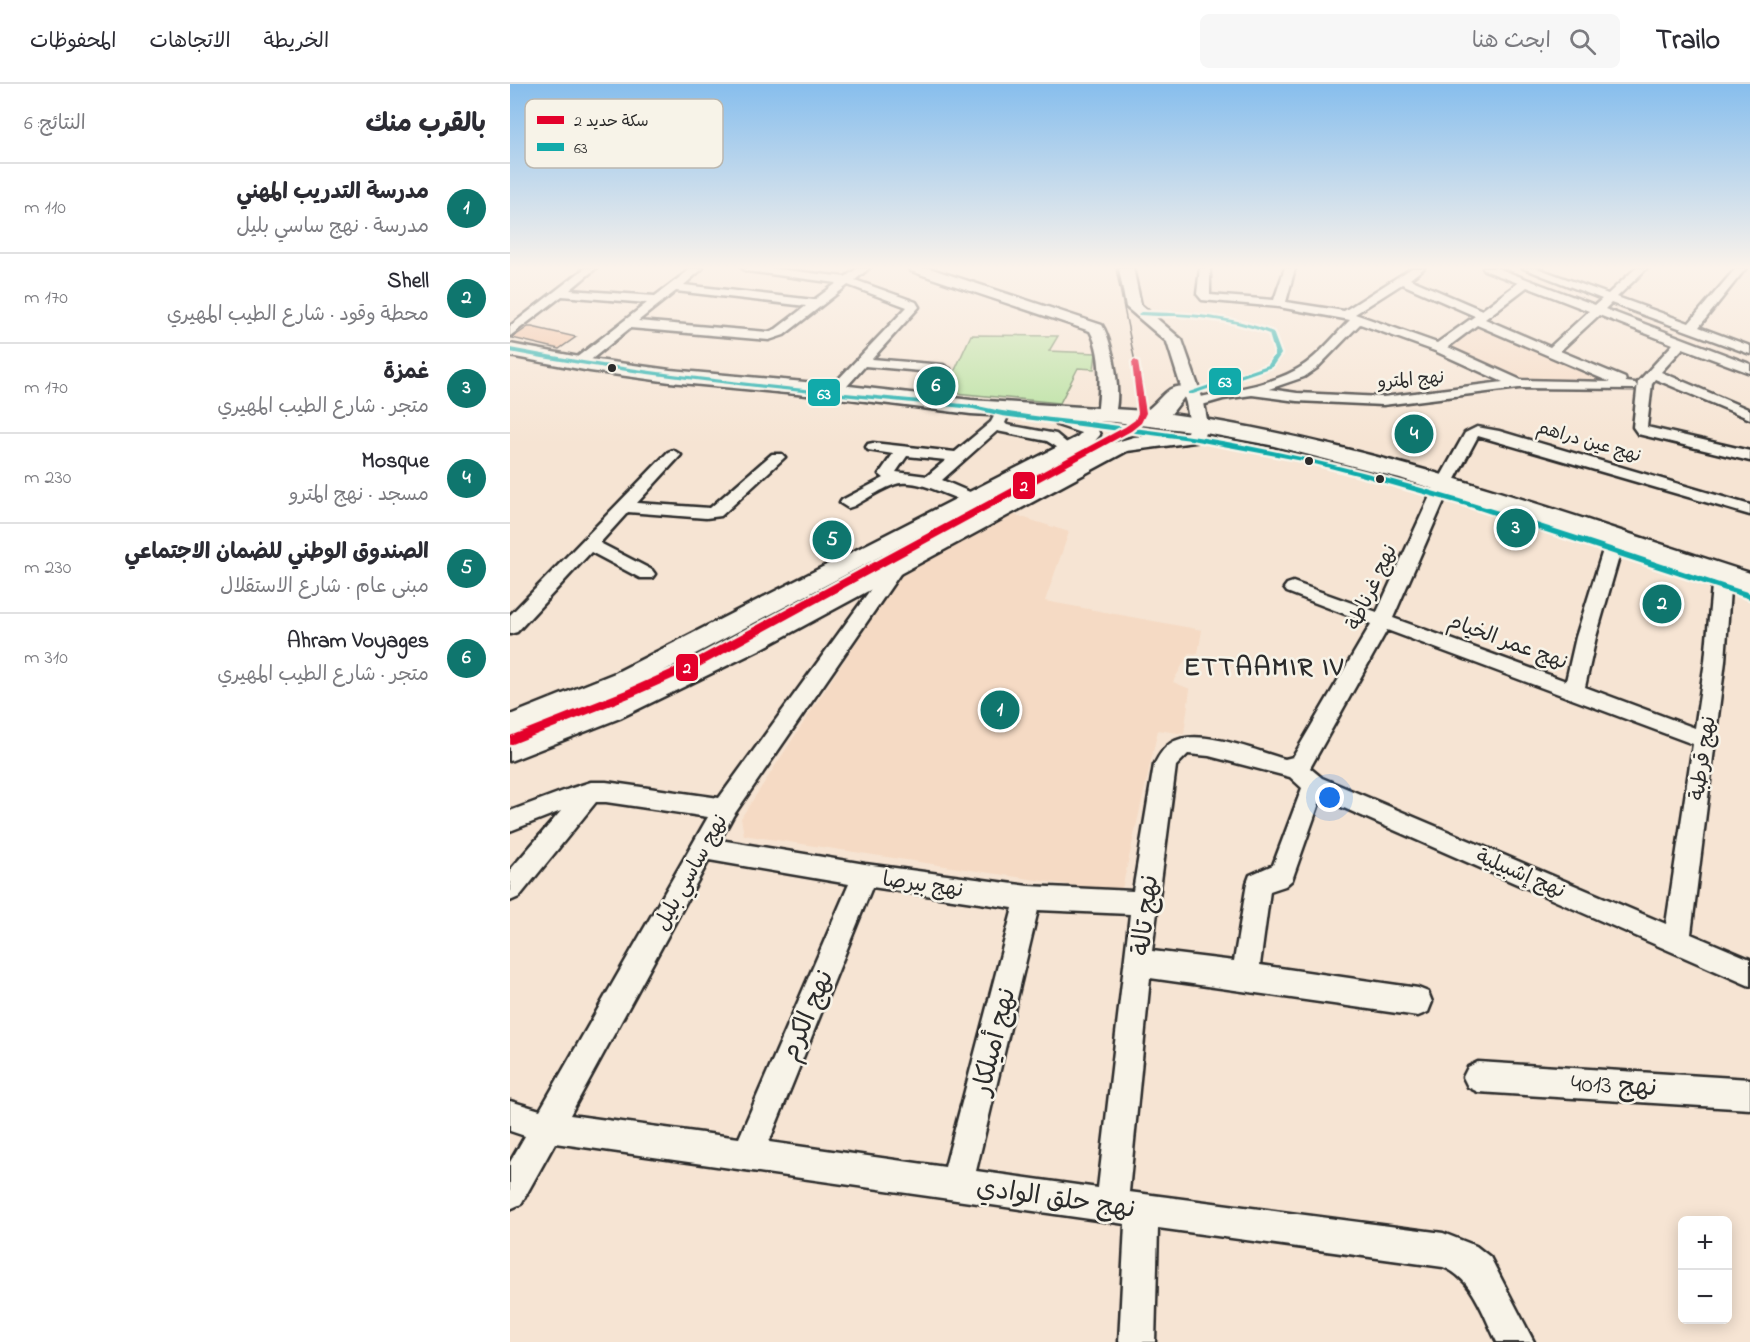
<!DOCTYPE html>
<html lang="ar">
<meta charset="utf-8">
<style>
body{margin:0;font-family:"Indie Flower","Playpen Sans Arabic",sans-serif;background:#f7f7f7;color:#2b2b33;direction:rtl}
.controls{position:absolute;right:18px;bottom:18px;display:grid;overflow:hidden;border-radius:9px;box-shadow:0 3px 15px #0003}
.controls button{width:54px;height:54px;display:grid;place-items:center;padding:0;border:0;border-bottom:2px solid #e1e1e2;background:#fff;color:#2b2b33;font:30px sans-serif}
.you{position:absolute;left:820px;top:714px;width:21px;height:21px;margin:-15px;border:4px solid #fff;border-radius:50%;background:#1a73e8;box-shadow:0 0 0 9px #1a73e833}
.badge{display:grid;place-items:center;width:39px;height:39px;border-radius:50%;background:#0f766e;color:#fff;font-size:20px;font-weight:700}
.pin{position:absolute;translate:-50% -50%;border:3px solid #fff;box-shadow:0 2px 6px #0006}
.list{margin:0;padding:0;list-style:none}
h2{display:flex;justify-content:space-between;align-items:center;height:78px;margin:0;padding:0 24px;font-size:26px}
h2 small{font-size:20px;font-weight:400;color:#7c7c81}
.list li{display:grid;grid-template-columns:39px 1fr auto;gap:18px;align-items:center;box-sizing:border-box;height:90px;padding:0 24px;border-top:2px solid #e1e1e2}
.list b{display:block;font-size:22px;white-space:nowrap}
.list p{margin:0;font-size:20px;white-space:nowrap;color:#7c7c81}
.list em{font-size:20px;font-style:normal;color:#7c7c81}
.icon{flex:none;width:33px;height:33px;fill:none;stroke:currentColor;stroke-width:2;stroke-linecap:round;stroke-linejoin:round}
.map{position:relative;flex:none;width:1240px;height:1258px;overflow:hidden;direction:ltr}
header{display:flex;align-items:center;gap:36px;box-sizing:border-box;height:84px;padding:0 30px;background:#fff;border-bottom:2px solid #e1e1e2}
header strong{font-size:28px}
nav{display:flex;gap:33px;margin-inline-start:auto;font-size:21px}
.search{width:420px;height:54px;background:#f7f7f7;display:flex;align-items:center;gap:15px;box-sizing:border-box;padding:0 21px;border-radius:9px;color:#7c7c81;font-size:22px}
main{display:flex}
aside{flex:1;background:#fff}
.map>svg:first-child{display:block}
.built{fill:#f5dac4}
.green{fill:#b6e19e;stroke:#708664;stroke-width:1.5}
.building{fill:#f2c1a2;stroke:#2b2b2b;stroke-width:1.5}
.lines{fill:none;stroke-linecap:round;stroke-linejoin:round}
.minor-casing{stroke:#2b2b2b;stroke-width:5}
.tertiary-casing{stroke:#2b2b2b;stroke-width:5}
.primary-casing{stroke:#2b2b2b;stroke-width:5}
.minor{fill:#f7f3e8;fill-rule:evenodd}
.tertiary{fill:#f7f3e8;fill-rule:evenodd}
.primary{fill:#f7f3e8;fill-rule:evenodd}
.tram{stroke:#2b2b2b;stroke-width:1.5}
.bus-1-casing{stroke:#f7f3e8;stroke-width:5}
.bus-1{fill:#1aa;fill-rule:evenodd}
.rail-1-casing{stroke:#f7f3e8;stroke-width:5}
.rail-1{fill:#e4002b;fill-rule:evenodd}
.bus-dot{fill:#2b2b2b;stroke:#f7f3e8;stroke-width:2}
.labels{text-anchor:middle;stroke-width:5;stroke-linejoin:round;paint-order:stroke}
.far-street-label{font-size:18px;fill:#2b2b2b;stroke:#f7f3e8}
.street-label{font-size:21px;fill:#2b2b2b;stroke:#f7f3e8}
.near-street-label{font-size:26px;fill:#2b2b2b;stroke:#f7f3e8}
.district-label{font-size:27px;font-weight:bold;letter-spacing:1.5px;fill:#2b2b2b;stroke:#f7f3e8}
.key{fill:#f7f3e8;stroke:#bab7af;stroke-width:1.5}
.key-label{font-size:16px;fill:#2b2b2b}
.line-badge{stroke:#f7f3e8;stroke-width:2}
.badge-label{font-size:16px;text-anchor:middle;font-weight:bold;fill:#fff}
</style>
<header>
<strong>Trailo</strong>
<div class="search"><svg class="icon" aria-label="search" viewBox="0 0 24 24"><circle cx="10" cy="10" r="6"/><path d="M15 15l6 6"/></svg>ابحث هنا</div>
<nav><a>الخريطة</a><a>الاتجاهات</a><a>المحفوظات</a></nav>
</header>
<main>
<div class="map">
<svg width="1240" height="1258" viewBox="0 0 1240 1258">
<rect width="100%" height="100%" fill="#f6e4d3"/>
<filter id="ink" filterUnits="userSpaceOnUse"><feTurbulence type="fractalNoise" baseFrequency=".0167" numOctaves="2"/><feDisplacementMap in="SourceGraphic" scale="12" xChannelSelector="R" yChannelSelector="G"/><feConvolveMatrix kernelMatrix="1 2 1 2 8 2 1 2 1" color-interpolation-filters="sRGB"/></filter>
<g filter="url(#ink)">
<g class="built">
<polygon points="962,243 974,243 1102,298 1015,297 935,264"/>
<polygon points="502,430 559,448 535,517 692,546 688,570 679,569 663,598 680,605 674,650 648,646 611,809 234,751 231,734 393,487"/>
</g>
<polygon class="green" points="461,251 548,252 539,267 586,269 584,285 568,284 550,319 435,308"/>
<polygon class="building" points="18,243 22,243 66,253 49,265 2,254"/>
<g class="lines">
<g class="minor-casing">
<g id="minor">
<path d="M75,184H86L60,206L145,212L182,184H193L174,201L304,216L327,199L237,187L232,184H259L335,193L348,184H359L345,196L406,218L409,223L362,275L433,281L440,285L433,289L355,282L330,310H320L318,307L320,304L397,223L338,201L274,251L259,256L120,244L72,283H62L60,280L62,277L137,219L52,212L0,252V242ZM166,207L296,222L266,245L258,248L128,237Z"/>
<path d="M690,184H700V211L764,216L775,184H785L776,218L834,227L902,184H914L900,195L972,226L1008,199L974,186L973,184H987L1085,221L1092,215L1013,184H1027L1098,210L1126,184H1137L1107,213L1179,239L1226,184H1236L1189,243L1240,262V270L1101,219L1095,225L1240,280V289L1173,264L1151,288L1240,326V335L1145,295L1142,299L1137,343L1240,367V377L1128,350L1123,343L1128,298L1163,260L1089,231L1050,267L1115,294L1116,298L1125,299L1127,302L1125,305L1009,304L873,321L787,317L742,311L713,315L685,323L680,322L678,319L680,316C714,306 752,304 784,287C806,276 823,253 840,236L769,223L692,216L687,210ZM892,200L965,232L927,259L845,230ZM1017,203L1079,227L1040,263L975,235ZM850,240L925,267L993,298L873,313L787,309L759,305L794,293L807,284ZM967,241L1100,298L1011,296L938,263Z"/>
<path d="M495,320L502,324L495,339L497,341L546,350L565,366L558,370L537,357L487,347L432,396L469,412L471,415L469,418C452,423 418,396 391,399C379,400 355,416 344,422L338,424L330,419L332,416L374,394L369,390L383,370L358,366L356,363L358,360L363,359L445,368L481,338L490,321ZM397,372L436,376L417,392L386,388Z"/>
<path d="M967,343L989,347L1240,421V431L968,352L937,410L883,534L1056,597L1066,553L1093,466L1096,462H1108L1111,466L1086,553L1075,603L1185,644L1195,577L1203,491L1206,487H1218L1221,491L1215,577L1181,850L1240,875V902L811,714L782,796L775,802L760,807L750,881L908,904L918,908L922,918L918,928L908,932L640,894L619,1108L933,1149L966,1162L980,1173L1024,1258H987C973,1231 963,1194 933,1183L648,1144L645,1258H609L615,1140L45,1059L11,1120L0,1125V1078L15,1052L0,1047V1017L30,1026L198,733L96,718H86L9,813L0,817V786L51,727L0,747V727L59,705L81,698H96L209,714L379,480H391L394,484L223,732L210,756L355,780L518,802L623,807L644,681C648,673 653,664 661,659C687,642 746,667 775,675L783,673L861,540L777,508L774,504L777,500L783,498L867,528L921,410L955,349ZM877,546L1183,660L1156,840L812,694L800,684ZM678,670L699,672L780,693L792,704L763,781L740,791L737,799L724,877L642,867L666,682ZM199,776L339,800L229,1054L60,1031ZM362,803L503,824L435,1083L259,1058ZM528,826L620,830L588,1104L466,1087Z"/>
<polygon points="163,366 171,371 127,419 200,424 262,370 272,370 275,373 211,432 196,434 118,428 90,459 142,486 145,490 142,494 130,494 81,468 7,548 0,550 0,531 158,368"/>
<polygon points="968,978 1240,995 1240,1025 968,1008 958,1003 953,993 958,983"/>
</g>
</g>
<g class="tertiary-casing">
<g id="tertiary">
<path d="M399,184H419L592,241C603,258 614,318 602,336H590L587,332C590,307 593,270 580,247L401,187Z"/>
<path d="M609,184H623L631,221L672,256L694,319L698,341L692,357L617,367L249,566L110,634L0,677V654C209,574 406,464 603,359L624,353L677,348L680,341L676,319L657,258L616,223Z"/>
<polygon points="554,331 586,342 590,351 581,361 123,603 0,653 0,631 105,589 567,353 571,349 547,341 545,337 547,333"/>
</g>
</g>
<g class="primary-casing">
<path id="primary" d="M0,260L80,275L160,286L339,302L461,316L635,327C650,319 656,299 675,303L678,308L661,330C859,358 1050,428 1240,489V508L890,394L760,361L690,348L605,338L461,330L339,315L160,298L80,287L0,272Z"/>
</g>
<use href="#minor" class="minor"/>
<use href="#tertiary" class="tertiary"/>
<use href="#primary" class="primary"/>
<polyline class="tram" points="606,185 625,278"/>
<g class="bus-1-casing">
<g id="bus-1">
<path d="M631,228C676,229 720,231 763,248L771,270L762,283L683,310H679V308L758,281L765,270L759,250C729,238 699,234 667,232C654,232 642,232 629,231L628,230Z"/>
<path d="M0,264C153,294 308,306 463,321C501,330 540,334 579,338C639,346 699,353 758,366C922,400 1081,457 1240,509V515L960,423L847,391L793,377L681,356L492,332L463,325C308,309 153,297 0,268Z"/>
</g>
</g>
<use href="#bus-1" class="bus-1"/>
<g class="rail-1-casing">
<polygon id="rail-1" points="625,276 628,278 636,329 631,339 621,347 191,582 124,612 0,661 0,652 116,606 183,576 615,343 625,336 628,329 622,278"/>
</g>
<use href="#rail-1" class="rail-1"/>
</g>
</g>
<linearGradient id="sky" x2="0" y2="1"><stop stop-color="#87beed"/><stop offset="0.51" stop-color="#fbf3eb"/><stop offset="1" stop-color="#fbf3eb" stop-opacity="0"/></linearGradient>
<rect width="1240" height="360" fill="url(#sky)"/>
<g class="bus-dot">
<circle cx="102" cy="284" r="5"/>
<circle cx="799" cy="377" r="5"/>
<circle cx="870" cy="395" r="5"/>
</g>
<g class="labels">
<g class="far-street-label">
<text transform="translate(901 295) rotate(-5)" y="6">نهج المترو</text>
<text transform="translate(1079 357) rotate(16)" y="6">نهج عين دراهم</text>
</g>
<g class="street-label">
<text transform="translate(861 503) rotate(-65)" y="7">نهج غرناطة</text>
<text transform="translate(998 557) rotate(20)" y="7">نهج عمر الخيام</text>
<text transform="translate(1192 674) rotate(-82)" y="7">نهج قرطبة</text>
<text transform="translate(180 788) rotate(-61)" y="7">نهج ساسي بليل</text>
<text transform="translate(1011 789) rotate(23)" y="7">نهج إشبيلية</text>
<text transform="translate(413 800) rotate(8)" y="7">نهج بيرصا</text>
</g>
<g class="near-street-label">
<text transform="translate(634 831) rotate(-84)" y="9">نهج تالة</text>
<text transform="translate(296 931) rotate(-67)" y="9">نهج الكرم</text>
<text transform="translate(483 957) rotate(-76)" y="9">نهج أميلكار</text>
<text transform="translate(1104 1000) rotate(3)" y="9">نهج 4013</text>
<text transform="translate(546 1113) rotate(8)" y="9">نهج حلق الوادي</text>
</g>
<g class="district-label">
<text x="754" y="591">ETTAAMIR IV</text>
</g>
</g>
<rect x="15" y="15" width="198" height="69" rx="9" class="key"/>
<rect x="27" y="32" width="27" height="8" fill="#e4002b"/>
<rect x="27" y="59" width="27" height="8" fill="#1aa"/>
<g class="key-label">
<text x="64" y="42">سكة حديد 2</text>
<text x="64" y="69">63</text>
</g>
<g class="line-badge">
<rect x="698" y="283" width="34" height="29" rx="6" fill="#1aa"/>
<rect x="297" y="294" width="34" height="29" rx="6" fill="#1aa"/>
<rect x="502" y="387" width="24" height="29" rx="6" fill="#e4002b"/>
<rect x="165" y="569" width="24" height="29" rx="6" fill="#e4002b"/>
</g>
<g class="badge-label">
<text x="715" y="303">63</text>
<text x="314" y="315">63</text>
<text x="514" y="407">2</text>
<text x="177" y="589">2</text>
</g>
</svg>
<div class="controls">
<button>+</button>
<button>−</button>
</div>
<div class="you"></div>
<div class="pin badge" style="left:490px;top:626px">1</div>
<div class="pin badge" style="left:1152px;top:520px">2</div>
<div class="pin badge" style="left:1006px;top:444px">3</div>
<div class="pin badge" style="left:904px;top:350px">4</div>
<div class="pin badge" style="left:322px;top:456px">5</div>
<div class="pin badge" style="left:426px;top:302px">6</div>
</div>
<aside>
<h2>بالقرب منك<small>النتائج: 6</small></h2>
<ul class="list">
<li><span class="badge">1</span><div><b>مدرسة التدريب المهني</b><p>مدرسة · نهج ساسي بليل</p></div><em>110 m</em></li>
<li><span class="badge">2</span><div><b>Shell</b><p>محطة وقود · شارع الطيب المهيري</p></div><em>170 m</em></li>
<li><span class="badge">3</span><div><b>غمزة</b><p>متجر · شارع الطيب المهيري</p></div><em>170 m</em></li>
<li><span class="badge">4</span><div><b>Mosque</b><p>مسجد · نهج المترو</p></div><em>230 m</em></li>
<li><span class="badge">5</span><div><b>الصندوق الوطني للضمان الاجتماعي</b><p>مبنى عام · شارع الاستقلال</p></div><em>230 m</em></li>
<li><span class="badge">6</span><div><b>Ahram Voyages</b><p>متجر · شارع الطيب المهيري</p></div><em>310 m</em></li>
</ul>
</aside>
</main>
